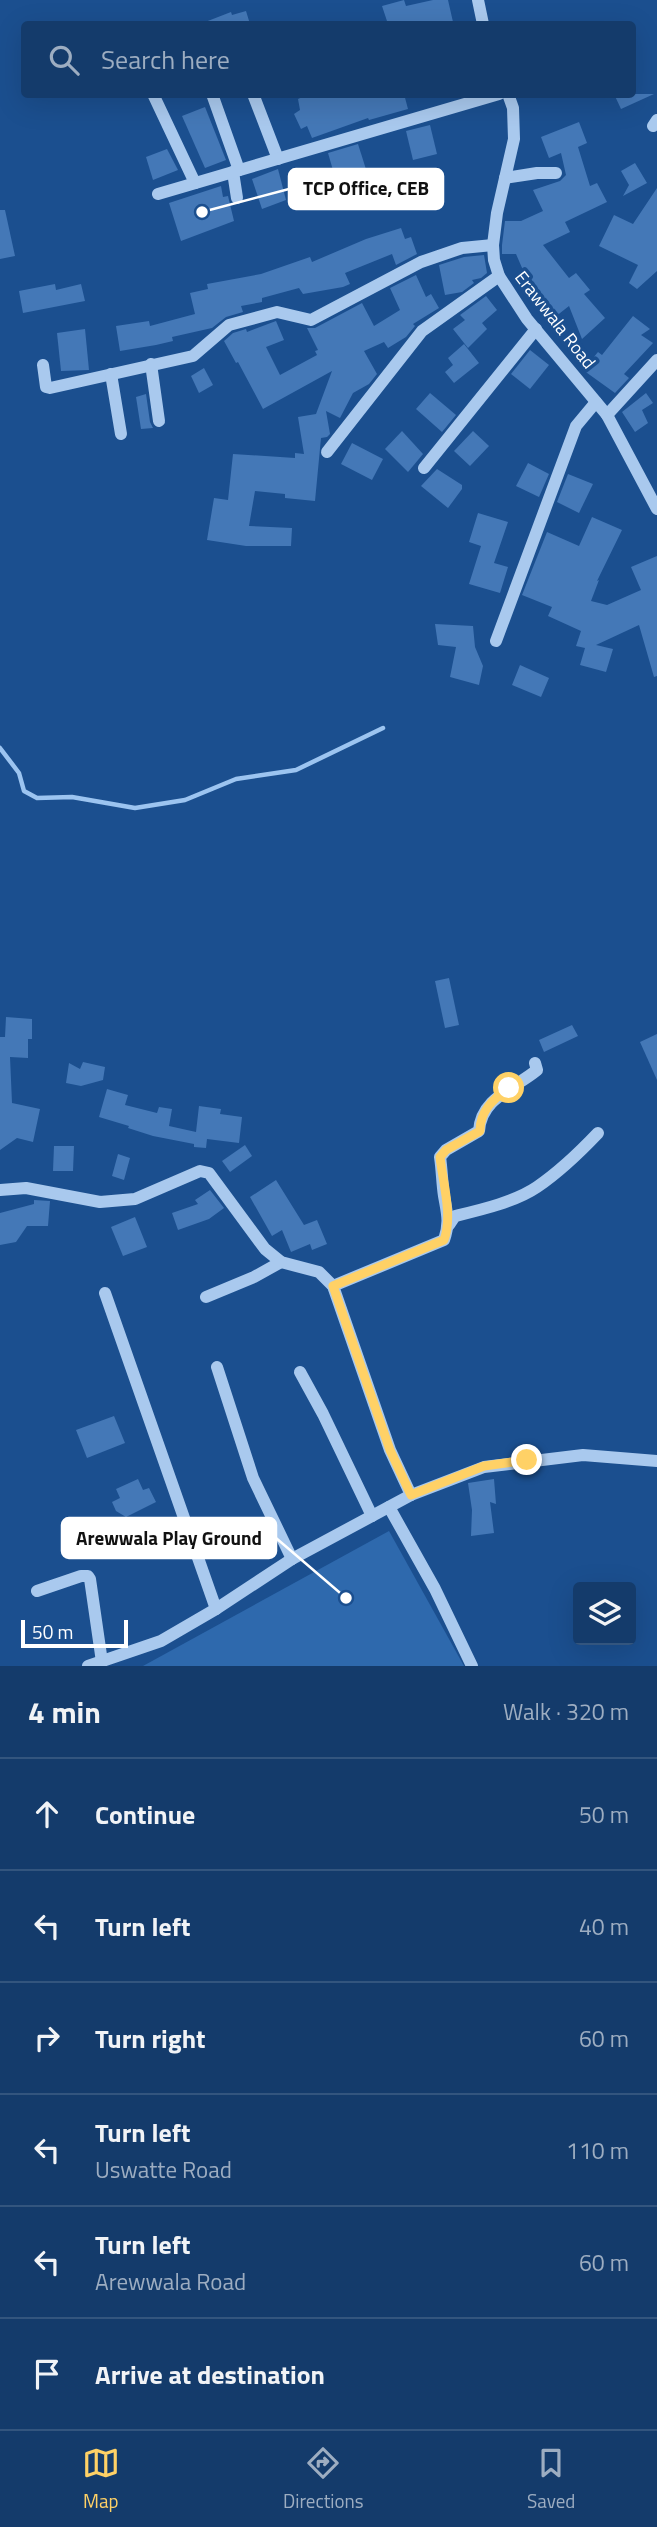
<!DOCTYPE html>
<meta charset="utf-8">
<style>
body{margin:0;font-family:"Titillium Web",sans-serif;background:#214673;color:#f1f3f6}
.controls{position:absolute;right:21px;bottom:21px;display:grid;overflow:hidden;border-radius:7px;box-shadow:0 7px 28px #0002}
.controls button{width:63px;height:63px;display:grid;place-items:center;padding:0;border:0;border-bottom:2px solid #33557e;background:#143b6b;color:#f1f3f6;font:35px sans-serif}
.scale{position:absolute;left:21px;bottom:18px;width:107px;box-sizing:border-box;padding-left:7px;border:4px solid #fff;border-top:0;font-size:19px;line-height:24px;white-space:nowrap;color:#fff;-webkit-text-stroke:5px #1b4f8f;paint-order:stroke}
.stop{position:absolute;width:21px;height:21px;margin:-16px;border:5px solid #ffd166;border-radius:50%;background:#fff}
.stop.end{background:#ffd166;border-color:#fff;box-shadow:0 2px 7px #0008}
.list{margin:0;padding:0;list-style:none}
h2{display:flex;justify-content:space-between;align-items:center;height:91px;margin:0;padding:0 28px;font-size:30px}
h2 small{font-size:23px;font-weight:400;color:#9dadc1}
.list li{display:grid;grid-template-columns:46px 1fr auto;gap:21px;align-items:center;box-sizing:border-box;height:112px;padding:0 28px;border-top:2px solid #33557e}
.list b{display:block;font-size:26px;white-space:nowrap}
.list p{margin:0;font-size:23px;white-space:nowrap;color:#9dadc1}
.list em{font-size:23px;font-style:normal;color:#9dadc1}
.icon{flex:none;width:38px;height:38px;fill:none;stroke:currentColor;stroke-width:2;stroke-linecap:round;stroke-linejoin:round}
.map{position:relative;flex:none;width:657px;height:1666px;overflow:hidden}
.search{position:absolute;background:#143b6b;box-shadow:0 7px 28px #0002;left:21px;right:21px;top:21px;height:77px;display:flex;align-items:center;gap:18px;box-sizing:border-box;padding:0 24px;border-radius:7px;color:#9dadc1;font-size:26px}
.sheet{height:763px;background:#143b6b}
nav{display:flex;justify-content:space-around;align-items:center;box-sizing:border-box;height:98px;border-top:2px solid #33557e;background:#143b6b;font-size:19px;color:#9dadc1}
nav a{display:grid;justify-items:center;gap:4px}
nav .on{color:#ffd166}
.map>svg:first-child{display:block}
.green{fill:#2e69ad}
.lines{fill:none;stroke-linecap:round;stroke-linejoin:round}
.stream{stroke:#9cc4f0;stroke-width:4.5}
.building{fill:#4478b7}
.minor{stroke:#a9c9ee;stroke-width:12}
.route{stroke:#ffd166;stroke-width:9}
.labels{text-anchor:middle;stroke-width:7;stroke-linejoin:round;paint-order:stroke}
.street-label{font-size:18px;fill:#fff;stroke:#1b4f8f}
.leader{fill:none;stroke:#fff;stroke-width:2.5}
.callout-dot{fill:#fff;stroke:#1b4f8f;stroke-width:2.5}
.callout{fill:#fff;stroke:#fff;stroke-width:2.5}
.callout-label{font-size:19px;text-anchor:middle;font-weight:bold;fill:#111}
</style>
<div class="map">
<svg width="657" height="1666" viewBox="0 0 657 1666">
<rect width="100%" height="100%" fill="#1b4f8f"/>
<polygon class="green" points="389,1531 464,1666 143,1666"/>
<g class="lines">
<polyline class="stream" points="0,748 19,773 24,791 37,798 72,797 135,808 185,800 236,779 296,770 383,728"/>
</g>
<g class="building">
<polygon points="404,0 406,6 433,0 448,0 453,22 444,24 388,24 382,6"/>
<polygon points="246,11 250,24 200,24 231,12 232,15"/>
<polygon points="309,94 404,94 408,109 369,120 368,118 312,138 307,126 301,129 294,114 300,110 298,99"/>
<polygon points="614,94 654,94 621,109"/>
<polygon points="205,107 226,160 205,168 182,116"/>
<polygon points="579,122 587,143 578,147 590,186 597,183 607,202 565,222 570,232 543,245 569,278 576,273 590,290 584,294 605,318 582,339 569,306 555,317 529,284 516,254 502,254 502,245 505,221 521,221 543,211 533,190 560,181 566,175 561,153 549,158 541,137"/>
<polygon points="430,125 437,154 413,160 406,131"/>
<polygon points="358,144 370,182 339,191 328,153"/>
<polygon points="167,149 178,170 153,180 146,157"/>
<polygon points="635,163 647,183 623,196 629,185 621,171"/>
<polygon points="278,169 286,200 262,209 252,179"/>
<polygon points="221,186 223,197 228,196 234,221 181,241 169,203"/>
<polygon points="657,188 657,271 637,289 629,283 638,265 599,246 614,215 633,224"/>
<polygon points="0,210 5,210 15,256 0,259"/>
<polygon points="401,228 405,239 411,237 417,254 396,265 392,254 345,273 350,284 343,287 303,294 299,288 262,298 262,302 241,306 243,312 226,317 212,328 172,337 173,341 156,345 120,351 116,326 149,321 150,326 195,314 190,293 208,289 207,284 261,274 310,257 312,262 366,239"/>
<polygon points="484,255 487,273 481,278 472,280 474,283 462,292 445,295 439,265 464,257"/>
<polygon points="416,275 426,297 431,294 439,308 413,324 415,326 406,337 388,348 384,342 364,351 377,374 369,384 353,393 340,418 326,411 330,434 327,437 321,438 315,501 285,498 285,494 255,491 249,526 292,528 291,546 246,546 207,540 214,498 228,500 233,454 295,458 295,453 304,454 298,417 316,414 332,371 263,409 238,362 236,363 224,341 233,333 246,329 247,332 276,321 284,340 266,347 280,375 317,355 315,351 318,350 307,328 315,328 362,303 374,326 400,310 390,288"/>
<polygon points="55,284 56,290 81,284 85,301 23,313 19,291"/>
<polygon points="486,296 497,310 482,323 487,329 468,348 453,329 465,320 460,315"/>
<polygon points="633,316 650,329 641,335 653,343 624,374 629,378 615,393 583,370 598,352 602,355"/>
<polygon points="85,329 89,370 61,371 57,333"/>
<polygon points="464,344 479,363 454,383 445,372 453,365 448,358"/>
<polygon points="530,350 549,365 530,389 511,374"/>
<polygon points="204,368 213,385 199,393 191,376"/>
<polygon points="430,393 456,415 442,432 416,409"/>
<polygon points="646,393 653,403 642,410 648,423 635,432 622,412"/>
<polygon points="146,394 150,422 153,428 141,429 136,397"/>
<polygon points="402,431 423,454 408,472 385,449"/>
<polygon points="473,431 489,446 470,466 454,451"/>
<polygon points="352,443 383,459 372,480 341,464"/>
<polygon points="528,463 549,474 539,497 516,486"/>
<polygon points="437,469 462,485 462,489 448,508 421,486"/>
<polygon points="568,474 593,484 579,513 557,502"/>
<polygon points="478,513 508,522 494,563 508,567 500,593 469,584 481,546 469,542"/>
<polygon points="592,517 622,530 597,581 599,580 591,601 607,605 641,590 631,567 657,556 657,676 654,677 639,625 596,645 613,649 606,672 580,665 585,648 576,646 581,631 548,616 552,607 522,595 547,532 579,546"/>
<polygon points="435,624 473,626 475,647 483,666 479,685 450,677 456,647 438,645"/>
<polygon points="520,665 549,678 541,697 512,685"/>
<polygon points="449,978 459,1025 445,1028 435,981"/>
<polygon points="6,1017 32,1019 32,1039 28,1039 28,1058 10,1057 12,1103 40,1109 33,1142 17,1138 0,1150 0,1037 5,1037"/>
<polygon points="572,1025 578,1036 544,1052 539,1040"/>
<polygon points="657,1034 657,1080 640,1042"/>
<polygon points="83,1062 105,1067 103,1080 81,1086 66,1083 69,1063 80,1069"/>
<polygon points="107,1089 128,1095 125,1105 157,1113 159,1107 172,1109 169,1126 196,1132 199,1106 221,1109 220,1114 242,1117 239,1143 207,1139 206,1148 194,1147 194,1144 153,1136 128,1128 129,1126 99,1117"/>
<polygon points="245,1145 252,1156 230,1172 222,1161"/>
<polygon points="54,1146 74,1146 73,1171 53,1171"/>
<polygon points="118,1154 130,1158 124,1180 112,1176"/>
<polygon points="276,1180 304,1225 317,1220 327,1244 312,1250 310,1244 291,1252 282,1230 272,1236 250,1197"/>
<polygon points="210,1190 224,1208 209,1219 178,1230 172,1213 198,1204 195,1200"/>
<polygon points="34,1200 50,1201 48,1226 27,1226 16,1242 0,1245 0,1213 34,1204"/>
<polygon points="135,1217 147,1247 123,1256 111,1227"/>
<polygon points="114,1416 125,1443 87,1458 76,1430"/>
<polygon points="138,1479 143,1490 149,1488 156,1502 126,1517 116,1511 112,1502 120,1498 116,1489"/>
<polygon points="494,1479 496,1504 490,1502 494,1533 471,1536 472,1510 468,1483"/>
</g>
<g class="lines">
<g class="minor">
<polyline points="478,0 483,24"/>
<polyline points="153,94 195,183"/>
<polyline points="212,94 239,170"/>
<polyline points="253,94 278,159"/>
<polyline points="508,94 513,108 514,139 497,213 493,245 494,260 499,276 527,319 607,415 657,509"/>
<polyline points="653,126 657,120"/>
<polyline points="233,172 237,198"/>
<polyline points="505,178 537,173 556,173"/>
<polyline points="158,194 499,94"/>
<polyline points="151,364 159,421"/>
<polyline points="43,365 46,387 50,388 193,356 229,325 277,312 311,320 421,262 462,248 493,245"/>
<polyline points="111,374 121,434"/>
<polyline points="607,415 657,360"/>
<polyline points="327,452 422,331 499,276"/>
<polyline points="424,468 536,329"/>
<polyline points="496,641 576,426 596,402"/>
<polyline points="0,1190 26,1188 100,1202 135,1199 200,1171 209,1173 265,1249 281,1262 319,1272 333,1286 390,1450 411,1495"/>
<path d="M449,1225L455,1216C480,1210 515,1202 537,1187C559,1172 579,1153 598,1133"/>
<path d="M333,1286L444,1240C450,1223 447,1213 444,1196C442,1183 442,1170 440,1157L446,1150L479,1131C481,1098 514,1089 537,1070L535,1063"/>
<polyline points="105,1293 216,1609"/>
<polyline points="206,1297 254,1277 281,1262"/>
<polyline points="217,1367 253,1478 292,1559"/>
<polyline points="300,1372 323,1414 372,1516"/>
<polyline points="389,1507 435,1589 472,1666"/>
<polyline points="37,1591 81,1576 88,1576 90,1579 102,1662"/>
<polyline points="88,1666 161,1641 216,1609 292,1559 411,1495 484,1467 583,1455 657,1461"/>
</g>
</g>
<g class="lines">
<path class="route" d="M509,1088C493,1099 480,1111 480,1131L446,1150L440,1157C443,1183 453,1216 444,1240L333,1286L390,1450L411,1495L484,1466L527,1460"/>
</g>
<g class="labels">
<g class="street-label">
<text transform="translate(555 320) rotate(52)" y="6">Erawwala Road</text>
</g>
</g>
<path class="leader" d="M202 212L289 189M346 1598L276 1538"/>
<g class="callout-dot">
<circle cx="202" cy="212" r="7"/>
<circle cx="346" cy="1598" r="7"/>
</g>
<g class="callout">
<rect x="289" y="169" width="154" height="40" rx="7"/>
<rect x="62" y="1518" width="214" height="40" rx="7"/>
</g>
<g class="callout-label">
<text x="366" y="195">TCP Office, CEB</text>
<text x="169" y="1545">Arewwala Play Ground</text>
</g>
</svg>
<div class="controls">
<button><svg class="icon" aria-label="layers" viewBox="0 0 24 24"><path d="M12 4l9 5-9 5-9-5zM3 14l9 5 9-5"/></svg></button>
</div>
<div class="scale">50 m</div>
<div class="stop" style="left:509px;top:1088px"></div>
<div class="stop end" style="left:527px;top:1460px"></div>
<div class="search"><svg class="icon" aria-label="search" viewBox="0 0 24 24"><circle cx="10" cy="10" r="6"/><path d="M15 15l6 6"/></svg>Search here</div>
</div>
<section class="sheet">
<h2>4 min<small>Walk · 320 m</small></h2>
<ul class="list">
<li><svg class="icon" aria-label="ahead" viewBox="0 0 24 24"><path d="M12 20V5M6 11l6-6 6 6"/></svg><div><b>Continue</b></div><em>50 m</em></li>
<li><svg class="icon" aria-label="left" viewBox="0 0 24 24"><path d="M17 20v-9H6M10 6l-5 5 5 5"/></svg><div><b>Turn left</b></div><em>40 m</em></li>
<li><svg class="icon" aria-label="right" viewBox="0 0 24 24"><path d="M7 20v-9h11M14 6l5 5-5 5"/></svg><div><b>Turn right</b></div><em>60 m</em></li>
<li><svg class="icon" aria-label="left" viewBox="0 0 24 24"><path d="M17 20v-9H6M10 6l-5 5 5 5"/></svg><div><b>Turn left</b><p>Uswatte Road</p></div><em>110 m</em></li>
<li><svg class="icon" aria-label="left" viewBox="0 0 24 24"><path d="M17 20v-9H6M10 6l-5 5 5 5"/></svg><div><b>Turn left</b><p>Arewwala Road</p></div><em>60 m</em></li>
<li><svg class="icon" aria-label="arrive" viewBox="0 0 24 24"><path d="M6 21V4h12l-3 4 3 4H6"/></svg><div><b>Arrive at destination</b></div></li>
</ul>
</section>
<nav>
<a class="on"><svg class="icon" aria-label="map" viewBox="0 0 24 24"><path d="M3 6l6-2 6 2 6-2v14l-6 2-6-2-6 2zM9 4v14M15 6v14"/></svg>Map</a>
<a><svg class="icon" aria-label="directions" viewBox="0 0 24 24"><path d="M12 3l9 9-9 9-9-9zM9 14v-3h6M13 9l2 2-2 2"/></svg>Directions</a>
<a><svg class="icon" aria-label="saved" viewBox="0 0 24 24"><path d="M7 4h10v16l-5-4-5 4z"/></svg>Saved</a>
</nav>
